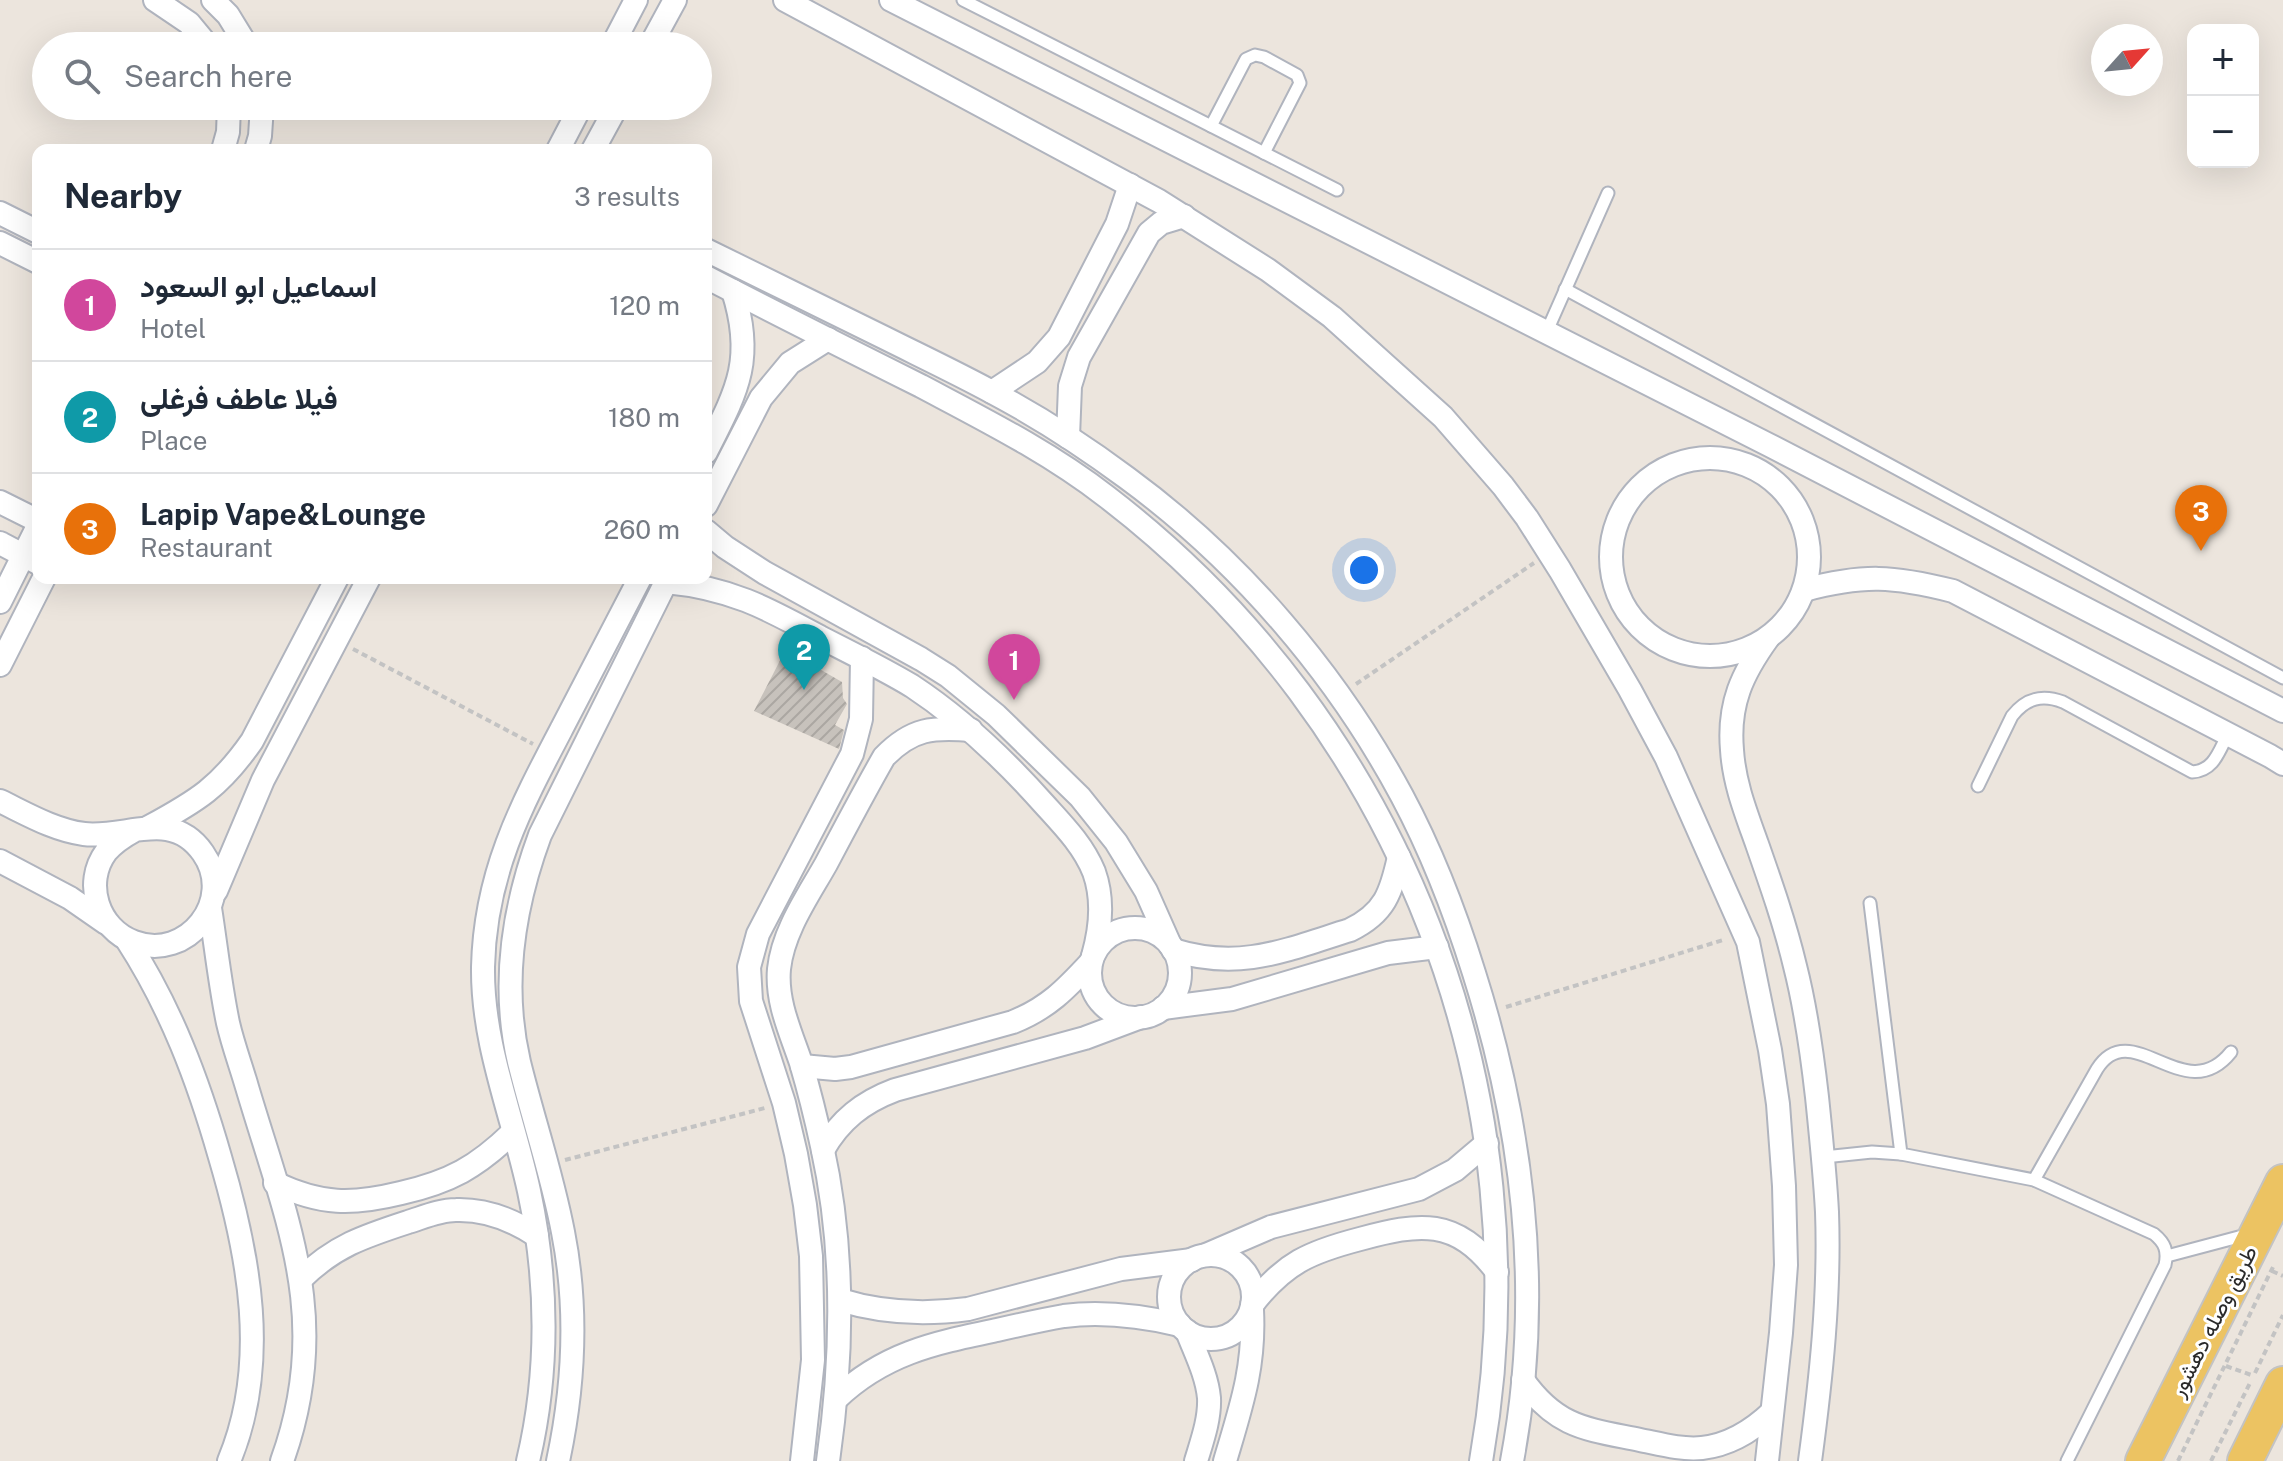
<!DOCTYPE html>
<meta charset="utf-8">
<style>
body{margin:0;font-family:"Public Sans",Vazirmatn,sans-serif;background:#f6f6f7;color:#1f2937}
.controls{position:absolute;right:24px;top:24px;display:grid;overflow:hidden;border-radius:16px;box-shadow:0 8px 32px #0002}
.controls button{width:72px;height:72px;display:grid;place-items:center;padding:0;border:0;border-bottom:2px solid #e0e1e3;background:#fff;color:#1f2937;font:40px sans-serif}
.compass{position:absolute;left:2091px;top:24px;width:72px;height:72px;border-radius:50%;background:#fff;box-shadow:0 8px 32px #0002;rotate:63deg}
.you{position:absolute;left:1364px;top:570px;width:28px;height:28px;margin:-20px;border:6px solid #fff;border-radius:50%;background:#1a73e8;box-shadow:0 0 0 12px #1a73e833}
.badge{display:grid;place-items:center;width:52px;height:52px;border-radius:50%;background:#d93025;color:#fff;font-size:26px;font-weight:700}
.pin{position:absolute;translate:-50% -66px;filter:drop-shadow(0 2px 4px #0008)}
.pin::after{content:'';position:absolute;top:42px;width:28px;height:24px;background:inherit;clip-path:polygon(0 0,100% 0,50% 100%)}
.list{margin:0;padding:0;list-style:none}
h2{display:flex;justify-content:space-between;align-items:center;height:104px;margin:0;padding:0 32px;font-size:34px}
h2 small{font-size:26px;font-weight:400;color:#747a83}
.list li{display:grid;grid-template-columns:52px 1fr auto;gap:24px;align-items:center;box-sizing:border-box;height:112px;padding:0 32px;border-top:2px solid #e0e1e3}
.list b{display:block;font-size:30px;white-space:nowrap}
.list p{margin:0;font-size:26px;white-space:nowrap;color:#747a83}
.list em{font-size:26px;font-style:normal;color:#747a83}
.icon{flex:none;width:44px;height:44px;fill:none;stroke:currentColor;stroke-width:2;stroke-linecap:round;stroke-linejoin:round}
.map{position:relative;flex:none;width:2283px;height:1461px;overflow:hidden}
.search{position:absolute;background:#fff;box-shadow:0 8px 32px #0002;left:32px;top:32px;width:680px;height:88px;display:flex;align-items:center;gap:20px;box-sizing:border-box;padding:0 28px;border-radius:44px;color:#747a83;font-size:30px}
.panel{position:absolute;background:#fff;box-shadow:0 8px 32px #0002;left:32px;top:144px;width:680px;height:440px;border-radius:16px}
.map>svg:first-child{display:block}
.building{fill:url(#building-hatch)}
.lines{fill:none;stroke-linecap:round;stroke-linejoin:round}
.lane-casing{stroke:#b0b4be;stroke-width:15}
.street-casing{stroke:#b0b4be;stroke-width:26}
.primary-casing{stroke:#c3c3c3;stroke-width:38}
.path{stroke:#c3c3c3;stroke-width:4;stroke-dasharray:6 4;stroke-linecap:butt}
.lane{stroke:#fff;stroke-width:11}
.street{stroke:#fff;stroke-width:22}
.primary{stroke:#ecc362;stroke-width:34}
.labels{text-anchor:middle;stroke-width:6;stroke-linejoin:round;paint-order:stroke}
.street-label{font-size:22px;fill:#2a2a2a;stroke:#fff}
</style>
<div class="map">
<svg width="2283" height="1461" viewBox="0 0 2283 1461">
<defs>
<pattern id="building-hatch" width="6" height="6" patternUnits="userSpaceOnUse" patternTransform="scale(2)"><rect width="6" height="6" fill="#c7c2bc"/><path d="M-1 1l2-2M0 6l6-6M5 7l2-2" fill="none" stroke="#aba7a2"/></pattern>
</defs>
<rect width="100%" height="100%" fill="#ece5dd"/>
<polygon class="building" points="790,641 807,650 802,659 842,682 843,698 847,704 835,725 844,730 839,749 754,711"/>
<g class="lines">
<g class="lane-casing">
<g id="lane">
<polyline points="963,0 1337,190"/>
<polyline points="1211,126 1246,59 1255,55 1264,57 1297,75 1300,83 1264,153"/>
<polyline points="1565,289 2283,678"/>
<polyline points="1547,331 1608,193"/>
<path d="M1978,786L2012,716C2026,698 2042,694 2063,702L2192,772C2214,771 2219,751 2228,734"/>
<path d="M1870,903L1901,1154L2034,1180L2154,1234C2165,1243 2168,1251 2165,1265L2067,1461"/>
<polyline points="1824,1157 1872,1152 1901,1154"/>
<path d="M2034,1180L2097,1069C2132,1014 2185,1110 2231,1052"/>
<polyline points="2167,1256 2250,1234"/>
</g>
</g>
<g class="street-casing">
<g id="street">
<polyline points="155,0 189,23 208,46"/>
<polyline points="213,0 228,15 247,46"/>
<polyline points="785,0 1159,201 1268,270 1332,317 1443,417 1503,486 1527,518 1560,570 1630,690 1666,757 1748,942 1770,1050 1778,1104 1784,1186 1786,1265 1781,1333 1767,1461"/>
<polyline points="891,0 1769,445 2283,711"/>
<polyline points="612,46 636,0"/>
<polyline points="650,46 675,0"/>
<polyline points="223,150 228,132 229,106"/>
<polyline points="256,150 260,136 262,106"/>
<polyline points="558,150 581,106"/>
<polyline points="593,150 617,106"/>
<polyline points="0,213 38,232"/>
<polyline points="0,243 38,262"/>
<path d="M706,250C766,279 825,309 885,338C921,356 957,373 992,392C1039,417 1084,446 1127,478C1239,560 1336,673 1402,796C1432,852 1455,912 1474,973C1524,1131 1543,1297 1512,1461"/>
<path d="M706,277C777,314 849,350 921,386C985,420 1049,452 1107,497C1402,723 1546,1095 1481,1461"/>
<polyline points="992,392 1037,362 1059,337 1117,224 1130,185"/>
<polyline points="1068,437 1070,386 1079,357 1149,233 1161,223 1184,216"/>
<path d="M706,452C737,391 755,360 733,291"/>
<circle cx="1710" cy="557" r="99"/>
<polyline points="0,502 38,521"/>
<polyline points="706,505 761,398 790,363 828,339"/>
<polyline points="706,531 725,547 765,573 921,659 948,676 996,715 1080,797 1116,842 1146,891 1170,945"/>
<polyline points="0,543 38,563"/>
<path d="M666,582C730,588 765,607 820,637C851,653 882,668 912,686C962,719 1004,759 1044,804C1063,825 1083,845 1094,872C1104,900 1101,928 1093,956"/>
<path d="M1804,590C1864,574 1893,576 1953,591L2270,756L2283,764"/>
<polyline points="0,602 38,526"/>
<path d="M1768,638C1742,674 1728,704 1732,750C1734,783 1746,813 1757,844C1771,884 1785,924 1795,966C1806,1009 1812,1053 1817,1097C1821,1136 1825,1174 1827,1212C1830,1295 1821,1379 1810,1461"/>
<polyline points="0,665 44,578"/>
<path d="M0,801C27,814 54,830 84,834C126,839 172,808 203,853C236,900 187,962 134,942C98,929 83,883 106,852C114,842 124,836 135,830"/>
<path d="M149,827C197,801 220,787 252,741L337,578"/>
<polyline points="0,861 70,898 106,923"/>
<polyline points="216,891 263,780 369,578"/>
<path d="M210,908C216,946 220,985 228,1023C233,1045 241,1066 247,1087C287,1222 333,1320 282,1461"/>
<circle cx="1135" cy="973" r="45"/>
<path d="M127,940C171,1008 198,1080 220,1157C249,1255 270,1363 229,1461"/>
<path d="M1173,950C1240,971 1286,950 1350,930C1385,913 1391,893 1399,857"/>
<polyline points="1163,1008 1232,999 1388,953 1437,947"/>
<path d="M802,1066L835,1069L851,1067L1013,1022C1048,1008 1066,989 1091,962"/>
<path d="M823,1150C840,1120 863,1102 895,1090L1085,1038L1141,1017"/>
<path d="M275,1183C321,1205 352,1205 401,1193C450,1182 477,1167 513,1132"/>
<polyline points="1206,1255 1271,1227 1419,1189 1455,1170 1487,1143"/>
<circle cx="1211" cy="1297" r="42"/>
<path d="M301,1279C334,1246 365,1236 408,1222C424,1217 440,1210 456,1210C486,1209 513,1220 537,1236"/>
<path d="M840,1300C882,1313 924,1315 968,1309L1121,1269L1192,1260"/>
<path d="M1252,1305C1284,1263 1310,1252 1360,1239C1419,1223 1456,1217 1497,1272"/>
<path d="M1187,1331C1195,1352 1207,1375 1209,1398C1210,1419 1202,1441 1196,1461"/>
<path d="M1523,1380C1557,1428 1587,1429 1640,1440C1660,1444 1681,1450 1702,1448C1730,1445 1752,1431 1772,1412"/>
<path d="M836,1399C884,1353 935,1343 997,1330C1019,1325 1041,1320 1064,1316C1103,1311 1142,1316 1180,1325"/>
<path d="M528,1461C549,1372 548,1281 529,1191C513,1116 482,1045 483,967C485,874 520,808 562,728C588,678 614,628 640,578"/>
<path d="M558,1461C574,1386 578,1308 563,1232C552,1174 533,1119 519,1062C501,985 513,908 540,835L668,578"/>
<polyline points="802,1461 813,1360 811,1256 805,1205 796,1154 784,1103 751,1001 749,967 758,934 852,754 861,719 862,658"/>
<path d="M828,1461C843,1357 845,1249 822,1146C816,1118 809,1090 801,1063C791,1033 776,1002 779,969C783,931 808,896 826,864C845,828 864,792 884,757C912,728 933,727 971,730"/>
<path d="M1225,1461C1241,1407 1255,1367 1252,1310"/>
</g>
</g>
<g class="primary-casing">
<g id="primary">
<polyline points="2143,1461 2283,1182"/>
<polyline points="2245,1461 2283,1384"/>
</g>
</g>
<g class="path">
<polyline points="353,649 533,744"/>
<polyline points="1356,684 1534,563"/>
<polyline points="1506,1007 1723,940"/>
<polyline points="565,1160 765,1108"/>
<polyline points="2272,1271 2283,1276"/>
<polyline points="2226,1366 2254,1376"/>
<polyline points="2255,1373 2283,1315"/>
<polyline points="2178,1461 2273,1267"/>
<polyline points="2211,1461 2251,1381"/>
</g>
<use href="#lane" class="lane"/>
<use href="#street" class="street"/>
<use href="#primary" class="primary"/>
</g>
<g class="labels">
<g class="street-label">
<text transform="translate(2213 1321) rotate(-63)" y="8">طريق وصله دهشور</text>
</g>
</g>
</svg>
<div class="controls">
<button>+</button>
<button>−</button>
</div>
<svg class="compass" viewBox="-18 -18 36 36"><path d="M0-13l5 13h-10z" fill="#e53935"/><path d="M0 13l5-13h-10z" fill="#747a83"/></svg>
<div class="you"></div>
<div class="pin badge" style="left:1014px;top:700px;background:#d1479c">1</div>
<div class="pin badge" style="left:804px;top:690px;background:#0f9aa8">2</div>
<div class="pin badge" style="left:2201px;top:551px;background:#e8710a">3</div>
<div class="search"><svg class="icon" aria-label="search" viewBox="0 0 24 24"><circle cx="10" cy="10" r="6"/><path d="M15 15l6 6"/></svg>Search here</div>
<section class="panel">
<h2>Nearby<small>3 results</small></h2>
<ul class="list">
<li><span class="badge" style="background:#d1479c">1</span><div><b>اسماعيل ابو السعود</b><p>Hotel</p></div><em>120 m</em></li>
<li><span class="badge" style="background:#0f9aa8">2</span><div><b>فيلا عاطف فرغلى</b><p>Place</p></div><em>180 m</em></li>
<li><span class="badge" style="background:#e8710a">3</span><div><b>Lapip Vape&amp;Lounge</b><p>Restaurant</p></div><em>260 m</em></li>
</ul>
</section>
</div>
